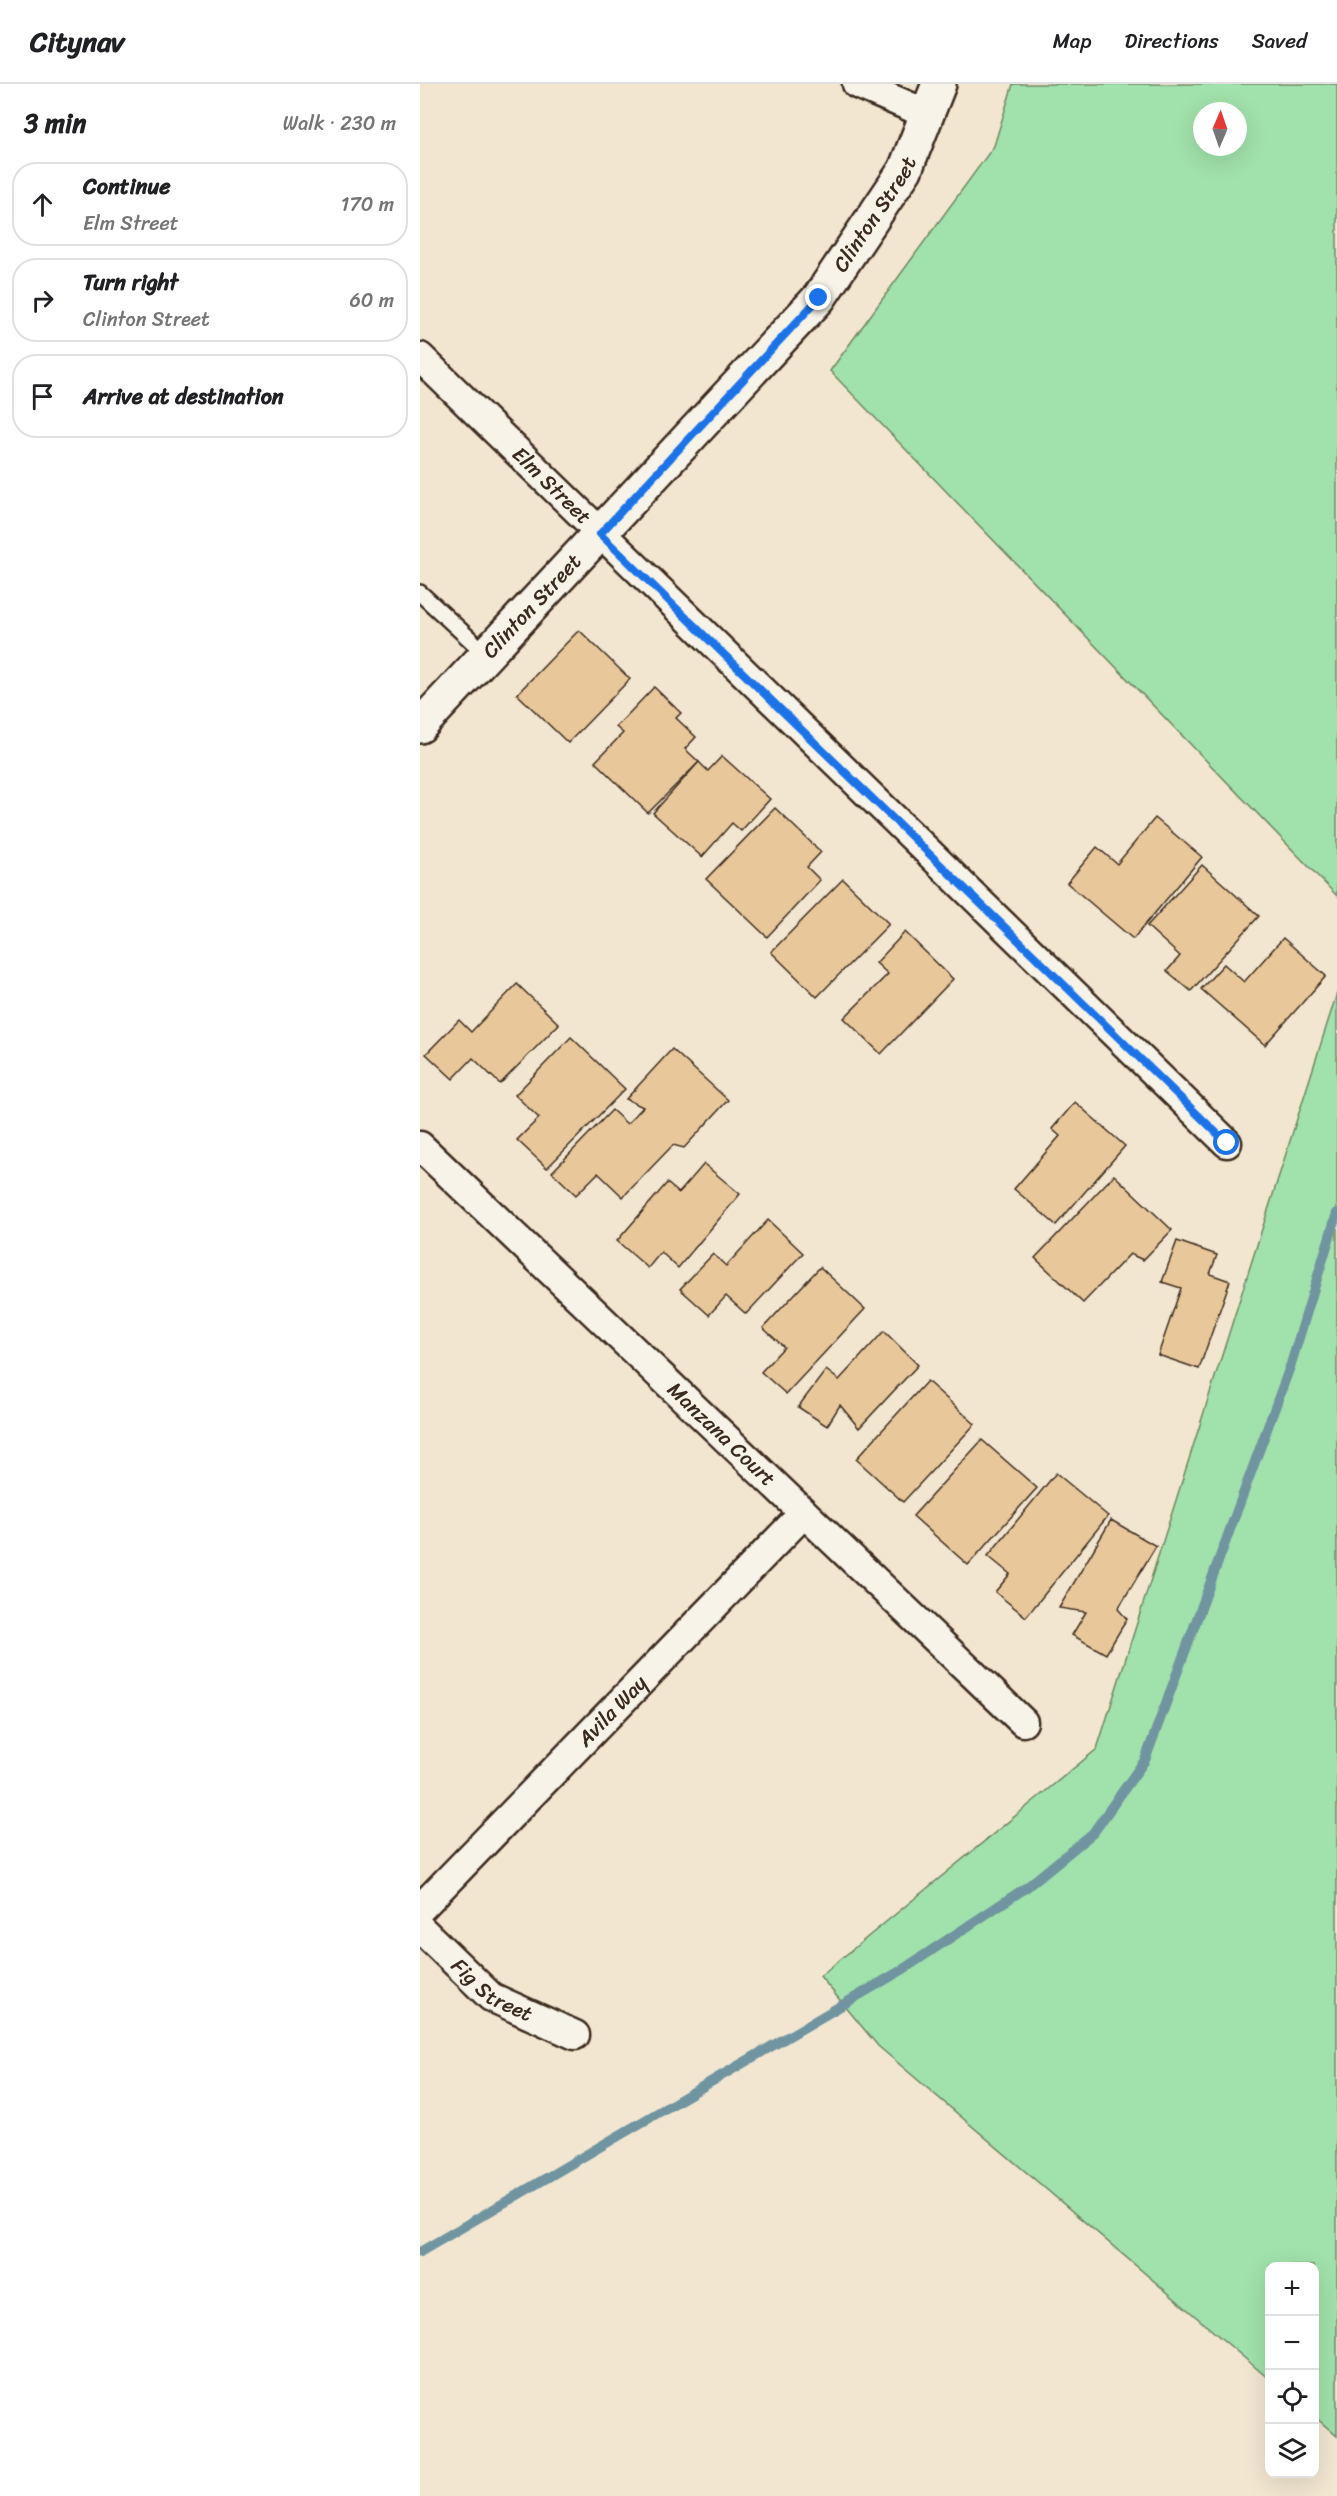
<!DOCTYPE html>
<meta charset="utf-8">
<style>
body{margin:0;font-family:Sriracha,sans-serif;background:#f6f6f6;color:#202124}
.controls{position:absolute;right:18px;bottom:18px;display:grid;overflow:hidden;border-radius:12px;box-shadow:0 6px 24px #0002}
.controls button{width:54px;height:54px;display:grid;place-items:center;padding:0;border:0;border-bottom:2px solid #e0e0e0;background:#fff;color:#202124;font:30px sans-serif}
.compass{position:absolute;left:773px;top:18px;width:54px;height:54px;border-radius:50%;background:#fff;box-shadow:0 6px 24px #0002;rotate:2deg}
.stop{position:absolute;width:18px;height:18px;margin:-14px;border:4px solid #1a73e8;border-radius:50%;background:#fff}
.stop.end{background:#1a73e8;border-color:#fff;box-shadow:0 2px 6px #0008}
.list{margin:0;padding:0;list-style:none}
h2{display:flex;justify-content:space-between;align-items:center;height:78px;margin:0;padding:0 24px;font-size:26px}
h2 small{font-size:20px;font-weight:400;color:#757577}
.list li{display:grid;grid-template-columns:39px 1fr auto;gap:18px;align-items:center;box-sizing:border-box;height:84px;margin:0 12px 12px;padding:0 12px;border:2px solid #e0e0e0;border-radius:24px}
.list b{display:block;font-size:22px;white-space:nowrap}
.list p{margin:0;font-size:20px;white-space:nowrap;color:#757577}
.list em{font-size:20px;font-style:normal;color:#757577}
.icon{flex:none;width:33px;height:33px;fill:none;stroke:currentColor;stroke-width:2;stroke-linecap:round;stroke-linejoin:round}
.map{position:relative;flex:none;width:917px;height:2412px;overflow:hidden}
header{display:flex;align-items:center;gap:36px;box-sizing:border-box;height:84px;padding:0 30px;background:#fff;border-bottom:2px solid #e0e0e0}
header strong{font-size:28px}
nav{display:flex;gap:33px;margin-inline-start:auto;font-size:21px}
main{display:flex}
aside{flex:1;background:#fff}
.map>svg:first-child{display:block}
.green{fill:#a1e1ab;stroke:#6e8664;stroke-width:1.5;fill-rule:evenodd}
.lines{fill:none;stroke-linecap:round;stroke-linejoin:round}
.stream{stroke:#7095a0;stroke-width:10}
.building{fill:#e8c89a;stroke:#3b2a1e;stroke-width:1.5}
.lane-casing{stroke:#3b2a1e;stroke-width:20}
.street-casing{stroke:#3b2a1e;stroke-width:33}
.secondary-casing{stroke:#3b2a1e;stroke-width:38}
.lane{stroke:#f7f3e8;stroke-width:15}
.street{stroke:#f7f3e8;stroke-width:28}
.secondary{stroke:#f7f3e8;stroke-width:33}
.route{stroke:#1a73e8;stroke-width:8}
.labels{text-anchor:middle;stroke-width:5;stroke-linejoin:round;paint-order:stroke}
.street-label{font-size:21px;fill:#3b2a1e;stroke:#f7f3e8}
</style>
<header>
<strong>Citynav</strong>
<nav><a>Map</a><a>Directions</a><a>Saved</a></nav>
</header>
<main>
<aside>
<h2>3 min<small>Walk · 230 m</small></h2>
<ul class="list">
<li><svg class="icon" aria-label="ahead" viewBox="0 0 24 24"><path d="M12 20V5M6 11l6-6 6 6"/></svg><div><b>Continue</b><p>Elm Street</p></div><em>170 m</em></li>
<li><svg class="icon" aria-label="right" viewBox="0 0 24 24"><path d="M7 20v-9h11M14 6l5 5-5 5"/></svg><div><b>Turn right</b><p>Clinton Street</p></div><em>60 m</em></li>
<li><svg class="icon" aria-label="arrive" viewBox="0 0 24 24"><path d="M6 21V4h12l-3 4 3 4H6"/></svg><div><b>Arrive at destination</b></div></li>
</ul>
</aside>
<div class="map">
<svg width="917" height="2412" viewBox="0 0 917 2412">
<rect width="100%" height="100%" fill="#f2e6d1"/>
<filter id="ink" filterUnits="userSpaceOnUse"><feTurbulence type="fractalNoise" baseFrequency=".0167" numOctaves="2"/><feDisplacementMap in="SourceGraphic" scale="12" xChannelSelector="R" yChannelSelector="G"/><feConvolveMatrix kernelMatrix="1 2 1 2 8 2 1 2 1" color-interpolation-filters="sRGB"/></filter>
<g filter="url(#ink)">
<g class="green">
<path d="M593,0H917V812L410,287L574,62ZM782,27H818V63H782Z"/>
<polygon points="917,909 917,2352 895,2333 894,2182 850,2182 849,2295 458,1962 400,1892 677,1665"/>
</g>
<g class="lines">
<polyline class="stream" points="0,2168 482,1886 607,1803 673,1749 725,1676 871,1280 917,1129"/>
</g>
<g class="building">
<polygon points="159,546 210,595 148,659 97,610"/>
<polygon points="234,603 261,629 256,634 276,653 265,665 279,678 228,729 175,678 203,649 196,643"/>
<polygon points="302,672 350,715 321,747 312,739 282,773 233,729 279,678 288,687"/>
<polygon points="355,724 401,768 387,783 400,796 347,853 286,795"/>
<polygon points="735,734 782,773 713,855 647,799 677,763 697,780"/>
<polygon points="782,781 839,832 771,907 747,887 760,872 727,842"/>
<polygon points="423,795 469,840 397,913 351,868"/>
<polygon points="485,848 533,895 461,970 424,934 468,890 456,879"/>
<polygon points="863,854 906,892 845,961 781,905 804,880 824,898"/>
<polygon points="97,900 139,940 80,1000 53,974 33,995 6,970 39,936 51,948"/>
<polygon points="151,953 205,1005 127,1084 97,1056 119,1034 95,1011"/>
<polygon points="252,965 308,1016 264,1064 253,1061 203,1113 178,1089 156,1111 132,1088 192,1026 207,1040 223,1023 206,1015"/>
<polygon points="655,1018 705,1062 636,1141 594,1105 640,1052 632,1045"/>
<polygon points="284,1080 320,1110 258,1184 241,1168 228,1184 197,1157 247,1099 259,1109"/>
<polygon points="694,1091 752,1146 723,1176 710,1170 663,1219 615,1174"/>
<polygon points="348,1136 383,1169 326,1230 306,1212 289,1231 260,1205 293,1170 306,1182"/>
<polygon points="757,1157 797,1171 790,1190 810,1197 779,1285 738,1271 761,1204 742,1198"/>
<polygon points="400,1183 445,1225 366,1310 341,1288 364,1263 343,1244"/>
<polygon points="464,1247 498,1281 439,1344 420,1321 407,1342 378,1323 406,1286 419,1296"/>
<polygon points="507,1297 555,1340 483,1418 436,1375"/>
<polygon points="562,1356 617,1404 548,1481 493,1432"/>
<polygon points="636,1389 688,1432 606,1533 575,1508 590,1490 568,1472"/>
<polygon points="691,1436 736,1462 698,1525 707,1535 686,1570 652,1551 666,1528 639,1524"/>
</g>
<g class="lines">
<g class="lane-casing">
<polyline id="lane" points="0,509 67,571"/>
</g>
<g class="street-casing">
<g id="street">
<polyline points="437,0 507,30"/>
<path id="s1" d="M0,273L807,1059"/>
<path id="s2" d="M0,1062L603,1638"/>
<path id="s3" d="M0,1825L384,1429"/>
<path id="s4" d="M0,1844L71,1913L155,1951"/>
</g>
</g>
<g class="secondary-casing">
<g id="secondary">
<path id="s5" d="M0,642L399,214L485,86L519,0"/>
</g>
</g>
<use href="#lane" class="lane"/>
<use href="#street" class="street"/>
<use href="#secondary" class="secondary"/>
</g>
</g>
<g class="lines" filter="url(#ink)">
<polyline class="route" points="399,214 180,450 807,1059"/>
</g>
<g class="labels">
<g class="street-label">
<text dy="7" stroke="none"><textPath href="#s5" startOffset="686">Clinton Street</textPath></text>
<text dy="7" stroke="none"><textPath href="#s1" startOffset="184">Elm Street</textPath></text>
<text dy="7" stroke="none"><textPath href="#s5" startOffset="164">Clinton Street</textPath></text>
<text dy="7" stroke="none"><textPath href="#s2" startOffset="417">Manzana Court</textPath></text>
<text dy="7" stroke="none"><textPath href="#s3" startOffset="276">Avila Way</textPath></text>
<text dy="7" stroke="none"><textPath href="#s4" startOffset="96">Fig Street</textPath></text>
</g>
</g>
</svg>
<div class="controls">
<button>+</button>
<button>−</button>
<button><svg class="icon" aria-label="locate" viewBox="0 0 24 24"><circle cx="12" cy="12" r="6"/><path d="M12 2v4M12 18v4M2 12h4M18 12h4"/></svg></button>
<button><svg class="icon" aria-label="layers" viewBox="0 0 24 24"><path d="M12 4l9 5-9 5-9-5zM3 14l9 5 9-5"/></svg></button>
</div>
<svg class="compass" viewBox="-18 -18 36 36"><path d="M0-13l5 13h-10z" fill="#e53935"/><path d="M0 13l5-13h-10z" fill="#757577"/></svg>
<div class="stop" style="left:807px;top:1059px"></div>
<div class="stop end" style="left:399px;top:214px"></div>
</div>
</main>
